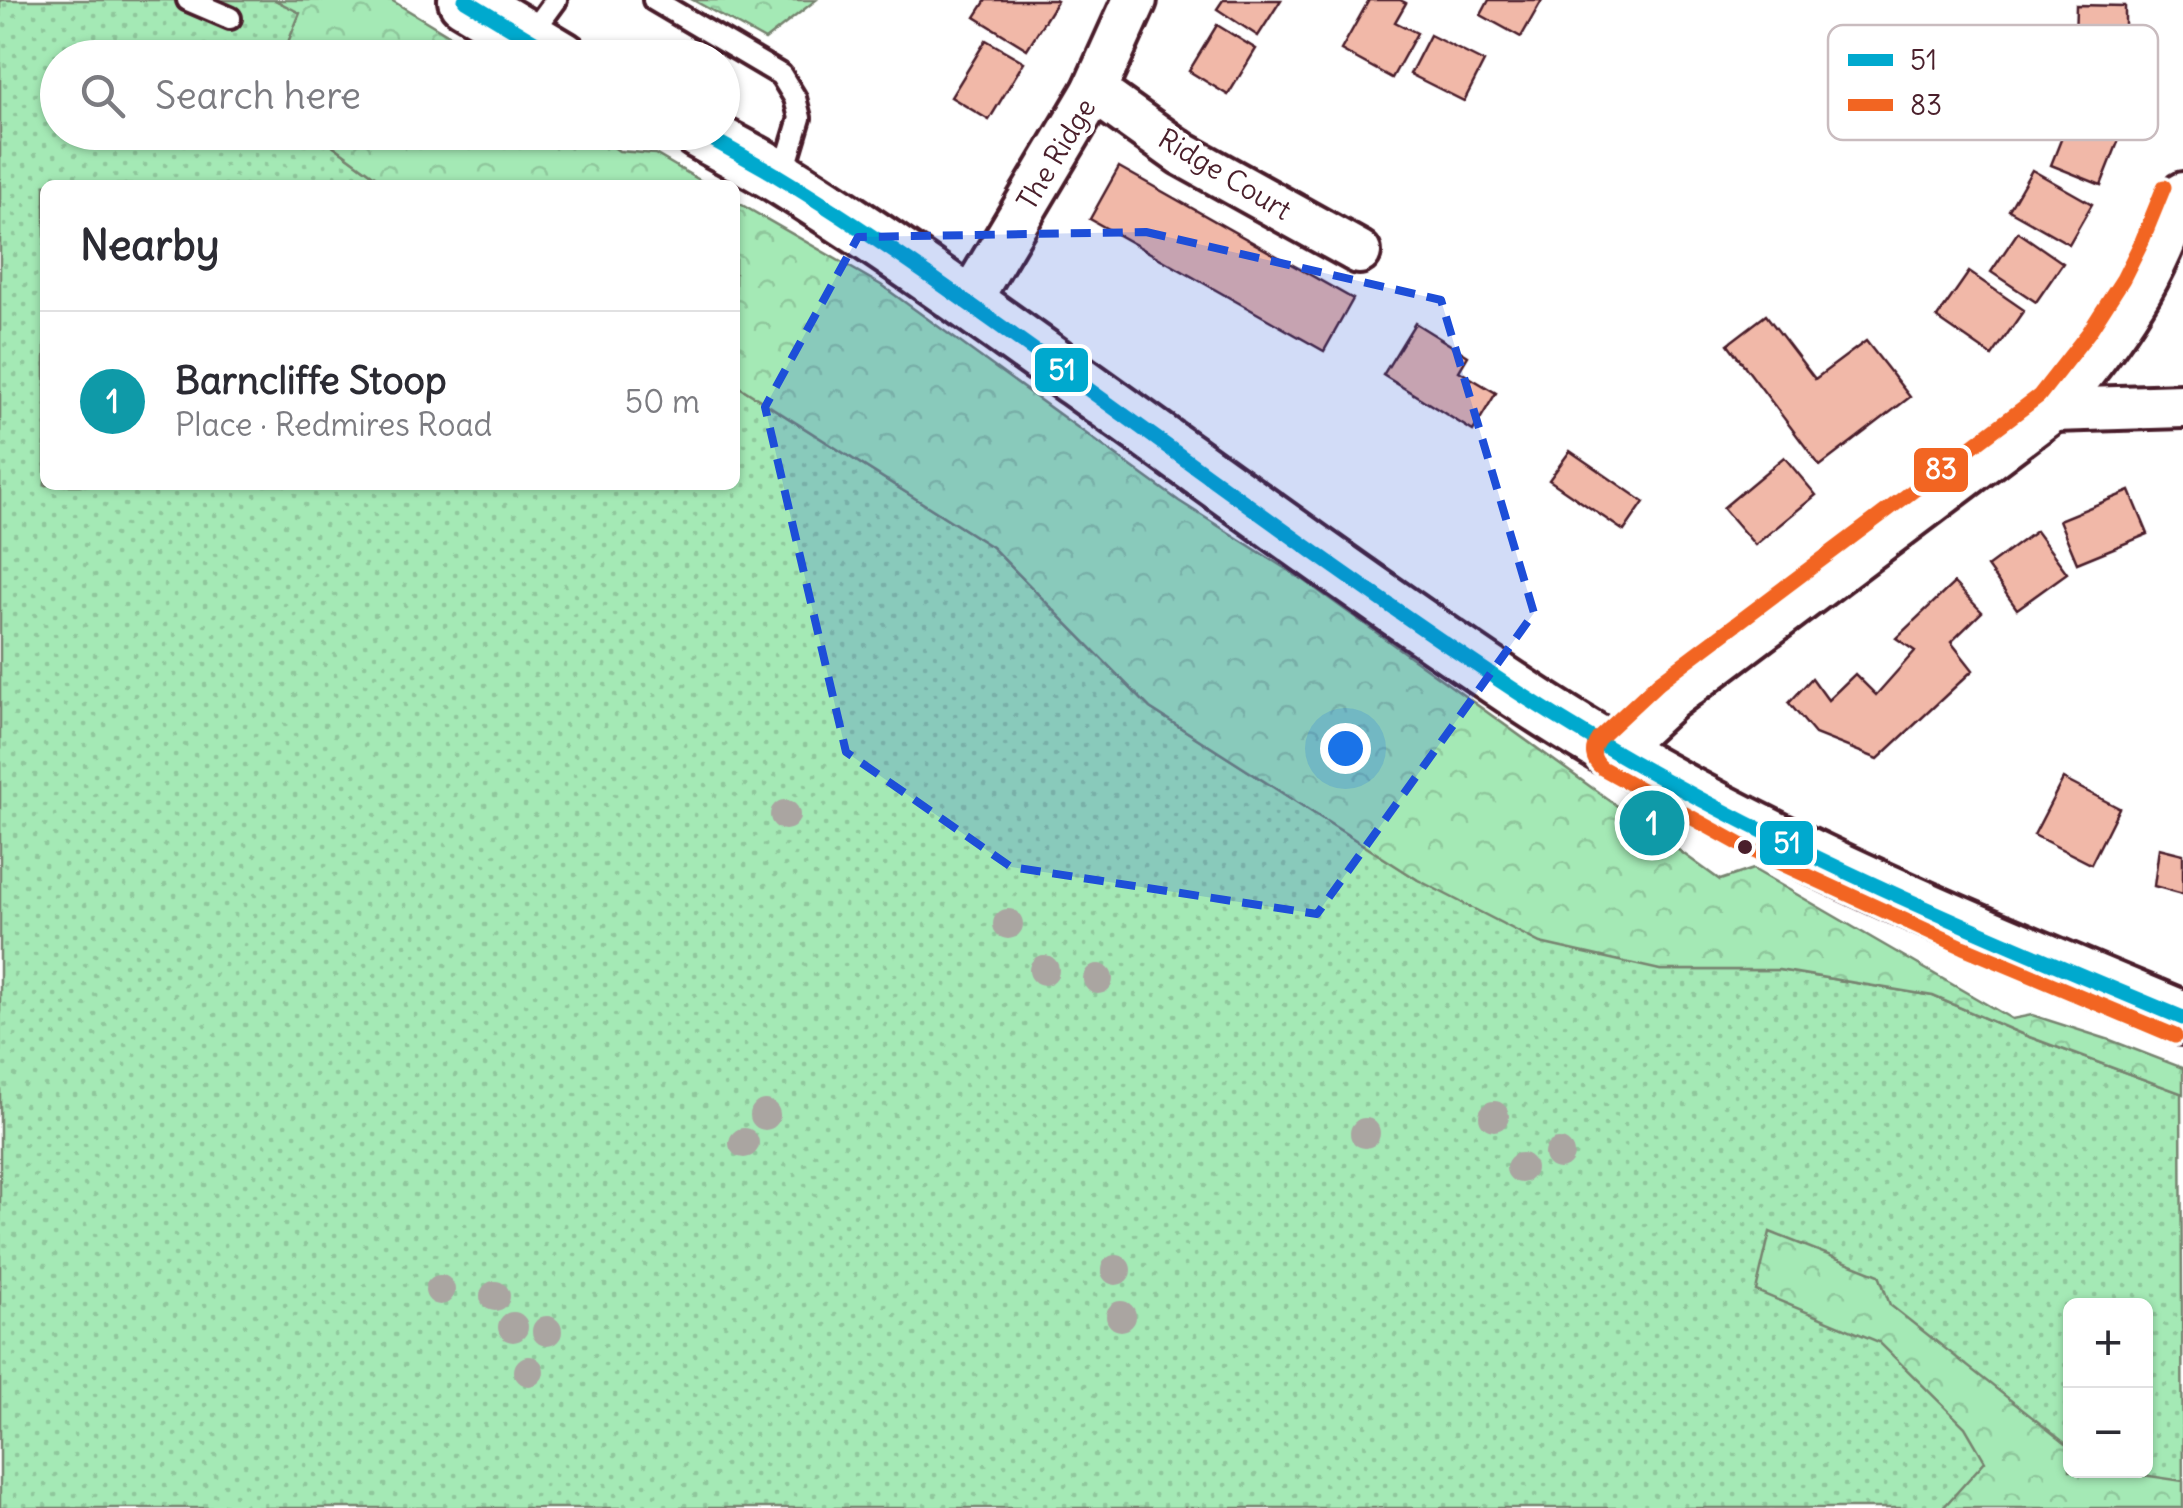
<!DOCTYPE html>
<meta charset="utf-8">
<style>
body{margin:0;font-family:Delius,sans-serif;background:#f2f2f3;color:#2b2b33}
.controls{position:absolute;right:30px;bottom:30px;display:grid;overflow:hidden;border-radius:15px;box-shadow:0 2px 8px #0004}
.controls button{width:90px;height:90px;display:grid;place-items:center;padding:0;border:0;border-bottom:2px solid #e1e1e2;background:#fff;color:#2b2b33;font:50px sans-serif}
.you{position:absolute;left:1345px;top:748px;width:35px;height:35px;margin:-25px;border:8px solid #fff;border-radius:50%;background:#1a73e8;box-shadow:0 0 0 15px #1a73e833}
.badge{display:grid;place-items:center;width:65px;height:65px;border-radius:50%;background:#1a73e8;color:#fff;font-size:32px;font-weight:700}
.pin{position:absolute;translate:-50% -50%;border:5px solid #fff;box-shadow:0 2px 10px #0006}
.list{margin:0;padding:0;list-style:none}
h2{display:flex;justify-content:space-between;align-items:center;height:130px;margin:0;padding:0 40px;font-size:42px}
h2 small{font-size:32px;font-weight:400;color:#7c7c81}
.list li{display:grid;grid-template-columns:65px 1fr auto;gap:30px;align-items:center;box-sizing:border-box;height:180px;padding:0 40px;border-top:2px solid #e1e1e2}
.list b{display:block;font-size:38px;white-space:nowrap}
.list p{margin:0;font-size:32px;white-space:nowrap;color:#7c7c81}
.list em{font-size:32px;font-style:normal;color:#7c7c81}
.icon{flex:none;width:55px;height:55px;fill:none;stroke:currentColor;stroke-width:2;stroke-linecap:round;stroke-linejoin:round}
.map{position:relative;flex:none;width:2183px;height:1508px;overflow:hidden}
.search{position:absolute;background:#fff;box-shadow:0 2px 8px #0004;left:40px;top:40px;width:700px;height:110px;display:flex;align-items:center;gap:25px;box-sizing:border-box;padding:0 35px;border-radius:55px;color:#7c7c81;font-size:38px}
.panel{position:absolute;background:#fff;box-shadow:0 2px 8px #0004;left:40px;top:180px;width:700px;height:310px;border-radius:15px}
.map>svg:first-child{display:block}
.grass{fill:url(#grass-dots);stroke:#778470;stroke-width:2.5;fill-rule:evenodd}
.forest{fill:url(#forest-crowns);stroke:#778470;stroke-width:2.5}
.building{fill:#f1b8a8;stroke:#4a1f2b;stroke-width:2.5}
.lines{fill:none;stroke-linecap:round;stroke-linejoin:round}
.service-casing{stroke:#4a1f2b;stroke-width:28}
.minor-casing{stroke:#4a1f2b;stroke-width:50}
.tertiary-casing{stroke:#4a1f2b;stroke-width:60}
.service{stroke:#fff;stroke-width:20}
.minor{stroke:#fff;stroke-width:42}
.tertiary{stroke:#fff;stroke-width:52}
.bus-1-casing{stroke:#fff;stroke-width:22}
.bus-2-casing{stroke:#fff;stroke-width:22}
.bus-1{stroke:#00a9ce;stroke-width:15}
.bus-2{stroke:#f26522;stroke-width:15}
.tree{fill:#aaa5a1}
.marked{fill:#1d4ed8;fill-opacity:0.2;stroke:#1d4ed8;stroke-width:8;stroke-dasharray:20 12;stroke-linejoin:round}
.bus-dot{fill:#4a1f2b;stroke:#fff;stroke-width:4}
.labels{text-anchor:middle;stroke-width:8;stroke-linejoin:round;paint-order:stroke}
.street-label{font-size:28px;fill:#4a1f2b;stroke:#fff}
.key{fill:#fff;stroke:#c9bcbf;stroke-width:2.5}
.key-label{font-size:28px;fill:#4a1f2b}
.line-badge{stroke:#fff;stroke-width:4}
.badge-label{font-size:28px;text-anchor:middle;font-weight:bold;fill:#fff}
</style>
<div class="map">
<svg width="2183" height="1508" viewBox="0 0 2183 1508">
<defs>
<pattern id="grass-dots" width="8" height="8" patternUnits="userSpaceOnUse" patternTransform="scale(2.5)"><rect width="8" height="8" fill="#a4e9b5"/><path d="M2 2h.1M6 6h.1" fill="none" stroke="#8fc79c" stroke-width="1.8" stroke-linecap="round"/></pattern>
<pattern id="forest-crowns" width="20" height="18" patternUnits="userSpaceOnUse" patternTransform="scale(2.5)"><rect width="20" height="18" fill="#a4e9b5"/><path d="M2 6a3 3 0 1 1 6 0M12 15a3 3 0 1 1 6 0" fill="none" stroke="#8fc79c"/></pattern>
</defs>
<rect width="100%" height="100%" fill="#fff"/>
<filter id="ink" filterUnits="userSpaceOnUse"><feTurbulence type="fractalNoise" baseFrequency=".01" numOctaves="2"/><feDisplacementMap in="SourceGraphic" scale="20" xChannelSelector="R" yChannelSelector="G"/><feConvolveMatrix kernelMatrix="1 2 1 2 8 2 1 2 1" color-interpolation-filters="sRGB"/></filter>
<g filter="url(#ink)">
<path class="grass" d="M0,0H275L301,13L282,57L58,58V132L316,133L387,185H45V485H735V384L992,547L1150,708L1418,880L1660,970H1779L1933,996L2024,1035L2181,1093L2183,1508H0ZM2070,1306H2146V1470H2070Z"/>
<g class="forest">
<polygon points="275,0 391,0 485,57 282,57 300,13"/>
<polygon points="693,0 816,0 765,40"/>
<polygon points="316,133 594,133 619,151 655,154 708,185 387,185"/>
<polygon points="735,201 881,285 1179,501 1305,581 1720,880 1753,869 2012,1019 2032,1015 2110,1040 2183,1068 2183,1094 2024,1035 1933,996 1779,970 1660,970 1540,943 1418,880 1150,708 992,547 735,384"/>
<polygon points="1770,1232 1879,1275 1890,1305 2070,1447 2070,1470 2116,1471 2183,1481 2183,1508 1943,1508 1985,1461 1965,1427 1879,1342 1756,1291"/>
</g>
<g class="building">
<polygon points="986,0 1055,0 1057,1 1027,49 975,17"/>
<polygon points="1223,0 1281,0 1258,36 1217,9"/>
<polygon points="1369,0 1400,0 1406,3 1395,22 1417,33 1392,78 1341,50"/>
<polygon points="1489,0 1542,0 1521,37 1481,15"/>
<polygon points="2076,5 2125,6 2125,44 2075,43"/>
<polygon points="1217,25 1256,49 1228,95 1189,71"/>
<polygon points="1430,35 1484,62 1464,101 1410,74"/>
<polygon points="986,40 1024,62 989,120 951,97"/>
<polygon points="2072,112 2122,132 2101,185 2051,165"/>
<polygon points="1119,167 1353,299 1324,351 1090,219"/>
<polygon points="2032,170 2092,204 2069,244 2009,210"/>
<polygon points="2018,232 2063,263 2036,302 1991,272"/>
<polygon points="1969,272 2024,310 1992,356 1937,318"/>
<polygon points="1766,315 1815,379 1866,341 1910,397 1820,466 1728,344"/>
<polygon points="1415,323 1468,356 1459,371 1496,393 1473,431 1383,375"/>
<polygon points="1570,451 1644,502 1624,531 1549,480"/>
<polygon points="1784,457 1816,495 1755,545 1723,508"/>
<polygon points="2130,491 2148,534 2077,563 2059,520"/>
<polygon points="2036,531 2067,573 2017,609 1987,567"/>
<polygon points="1954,583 1982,612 1951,642 1973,670 1878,759 1815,734 1789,703 1812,678 1828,700 1855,674 1876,695 1915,651 1896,638"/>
<polygon points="2063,779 2119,808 2091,864 2034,835"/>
<polygon points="2159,848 2183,854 2183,894 2154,886"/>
</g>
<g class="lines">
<g class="service-casing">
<g id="service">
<polyline points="188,0 230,18"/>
<polyline points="654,0 781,75 795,98 800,118 782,178"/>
<polyline points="529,37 556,0"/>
</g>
</g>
<g class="minor-casing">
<g id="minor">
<polyline points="1094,91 1182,154 1359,252"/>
<polyline points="968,303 1094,91 1135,0"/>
<polyline points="2053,410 2183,406"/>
<path d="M1613,752L1671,698L2053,410C2081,375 2110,340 2133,302C2154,269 2169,231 2183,194"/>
</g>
</g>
<g class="tertiary-casing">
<g id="tertiary">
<polyline points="465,0 562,58"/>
<path d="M699,132C727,148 756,162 783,179C884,242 981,312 1077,381C1224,486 1369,593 1519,693C1725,830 1956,923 2183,1018"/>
</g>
</g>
<use href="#service" class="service"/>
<use href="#minor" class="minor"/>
<use href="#tertiary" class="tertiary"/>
<g class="bus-1-casing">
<g id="bus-1">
<polyline points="465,0 561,58"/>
<path d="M700,132C725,147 751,160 776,175C870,232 960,297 1049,361C1205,473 1359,588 1519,693C1727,828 1955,923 2183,1018"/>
</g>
</g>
<g class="bus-2-casing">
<path id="bus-2" d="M2164,187L2142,241L2123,279L2089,332L2039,396L1659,682L1598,739C1591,749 1592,760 1602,768L1745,847L1963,947L2175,1036"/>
</g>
<use href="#bus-1" class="bus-1"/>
<use href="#bus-2" class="bus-2"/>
</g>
<g class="tree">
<circle cx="785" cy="815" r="15"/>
<circle cx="1008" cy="924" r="15"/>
<circle cx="1044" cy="970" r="15"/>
<circle cx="1098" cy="979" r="15"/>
<circle cx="765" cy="1115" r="15"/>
<circle cx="1494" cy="1116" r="15"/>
<circle cx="1365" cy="1133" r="15"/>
<circle cx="744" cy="1143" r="15"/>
<circle cx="1559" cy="1154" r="15"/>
<circle cx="1521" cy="1168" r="15"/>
<circle cx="1116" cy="1270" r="15"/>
<circle cx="440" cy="1290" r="15"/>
<circle cx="495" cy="1296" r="15"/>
<circle cx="1121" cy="1316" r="15"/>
<circle cx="513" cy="1327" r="15"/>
<circle cx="547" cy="1331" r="15"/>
<circle cx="529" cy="1371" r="15"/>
</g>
</g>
<path class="marked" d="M1146,232L1441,300L1534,613L1317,914L1011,867L846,752L765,407L858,237Z"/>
<circle class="bus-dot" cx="1745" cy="847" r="9"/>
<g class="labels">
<g class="street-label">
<text transform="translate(1056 154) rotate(-59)" y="10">The Ridge</text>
<text transform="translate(1225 174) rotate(31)" y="10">Ridge Court</text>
</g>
</g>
<rect x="1828" y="25" width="330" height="115" rx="15" class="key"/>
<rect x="1848" y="54" width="45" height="12" fill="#00a9ce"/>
<rect x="1848" y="99" width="45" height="12" fill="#f26522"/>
<g class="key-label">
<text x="1910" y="70">51</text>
<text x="1910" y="115">83</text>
</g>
<g class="line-badge">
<rect x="1033" y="346" width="57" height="48" rx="10" fill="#00a9ce"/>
<rect x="1912" y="446" width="58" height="48" rx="10" fill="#f26522"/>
<rect x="1758" y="819" width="57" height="48" rx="10" fill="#00a9ce"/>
</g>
<g class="badge-label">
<text x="1062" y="380">51</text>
<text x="1941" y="479">83</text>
<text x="1787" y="853">51</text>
</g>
</svg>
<div class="controls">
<button>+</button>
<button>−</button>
</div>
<div class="you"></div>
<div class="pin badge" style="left:1652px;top:823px;background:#0f9aa8">1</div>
<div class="search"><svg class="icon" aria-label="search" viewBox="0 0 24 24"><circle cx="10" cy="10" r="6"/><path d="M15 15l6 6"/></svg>Search here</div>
<section class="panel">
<h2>Nearby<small></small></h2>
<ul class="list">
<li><span class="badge" style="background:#0f9aa8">1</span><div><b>Barncliffe Stoop</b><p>Place · Redmires Road</p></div><em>50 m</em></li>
</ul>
</section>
</div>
